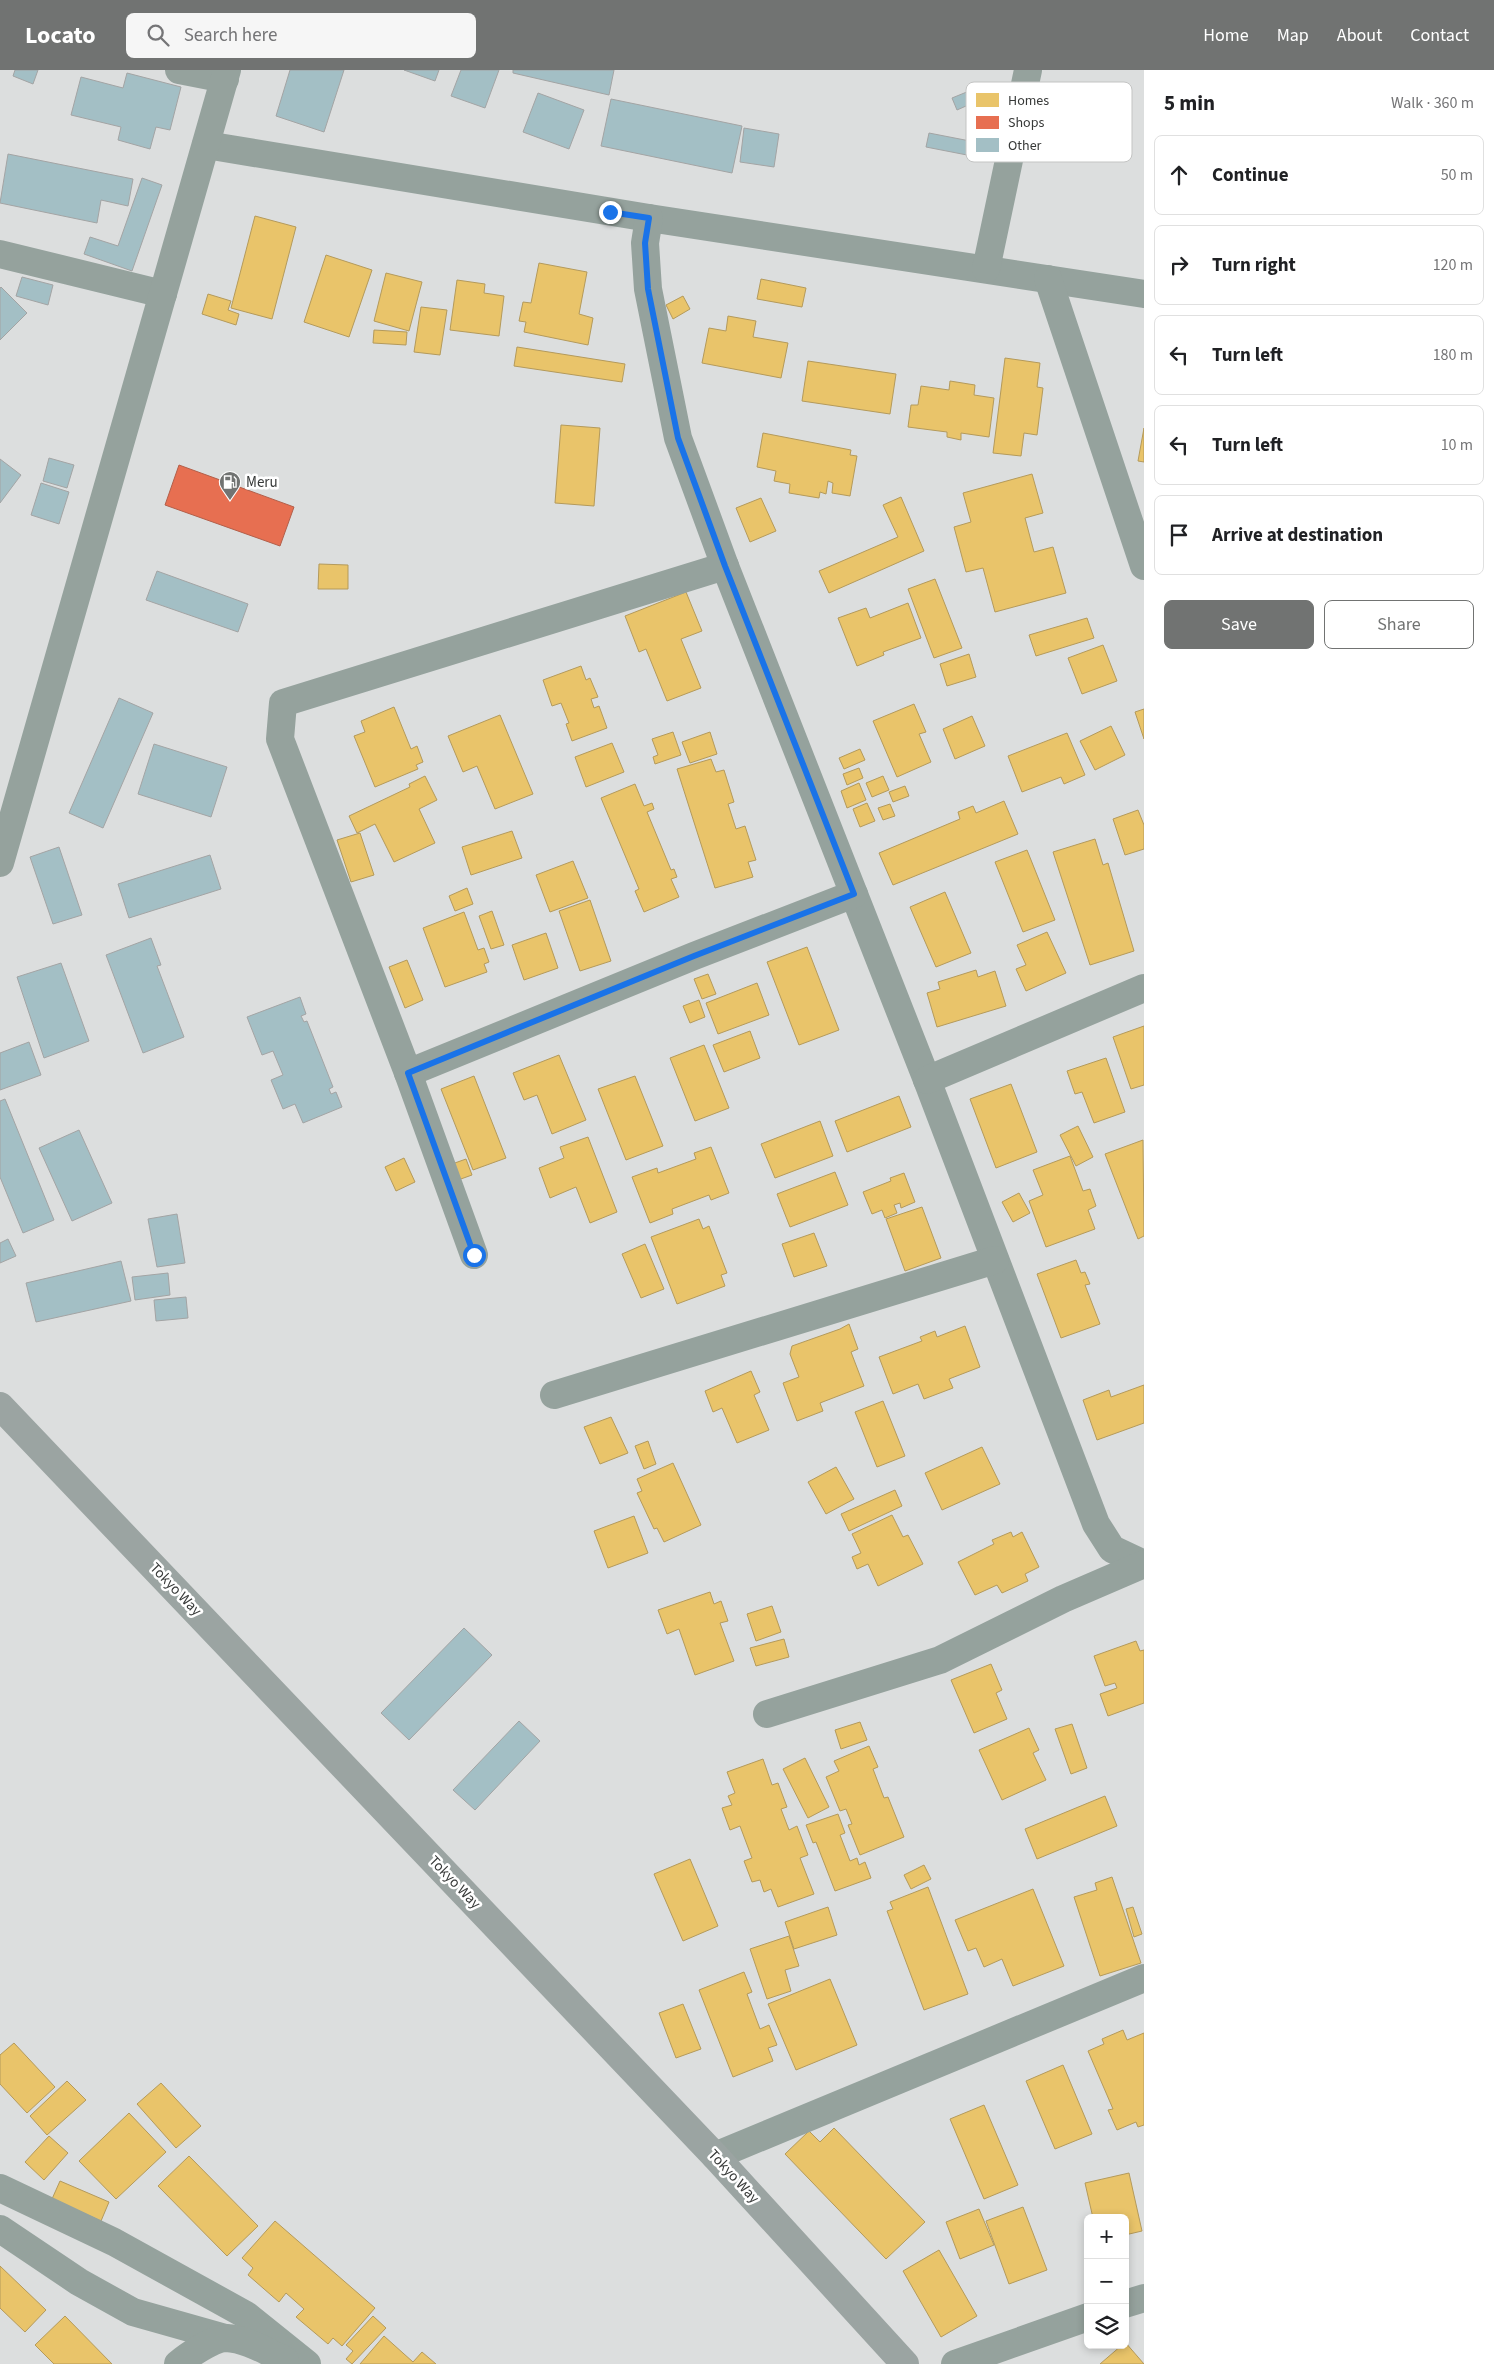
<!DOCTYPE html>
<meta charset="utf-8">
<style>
body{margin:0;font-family:"Source Sans 3",sans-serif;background:#f6f6f6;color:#202124}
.controls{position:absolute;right:15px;bottom:15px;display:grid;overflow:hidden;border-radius:8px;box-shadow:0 2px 8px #0003}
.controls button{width:45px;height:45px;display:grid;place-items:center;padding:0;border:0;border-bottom:1px solid #e0e0e0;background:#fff;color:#202124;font:25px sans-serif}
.stop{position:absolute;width:15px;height:15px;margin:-11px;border:4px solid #1a73e8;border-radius:50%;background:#fff}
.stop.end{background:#1a73e8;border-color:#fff;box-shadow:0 1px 5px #0008}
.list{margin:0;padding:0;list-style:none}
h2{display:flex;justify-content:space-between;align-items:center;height:65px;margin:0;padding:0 20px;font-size:21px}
h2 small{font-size:16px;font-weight:400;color:#757577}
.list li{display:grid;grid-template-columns:32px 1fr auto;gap:15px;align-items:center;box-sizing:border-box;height:80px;margin:0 10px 10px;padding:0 10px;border:1px solid #e0e0e0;border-radius:8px}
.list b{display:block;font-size:19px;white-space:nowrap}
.list em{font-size:16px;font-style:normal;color:#757577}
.actions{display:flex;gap:10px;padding:15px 20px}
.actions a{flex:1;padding:11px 0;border:1px solid #717372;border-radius:8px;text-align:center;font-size:18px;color:#717372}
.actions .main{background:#717372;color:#fff}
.icon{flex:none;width:28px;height:28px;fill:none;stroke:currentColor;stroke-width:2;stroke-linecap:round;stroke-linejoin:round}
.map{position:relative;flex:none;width:1144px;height:2294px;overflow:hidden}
header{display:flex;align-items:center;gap:30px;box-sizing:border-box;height:70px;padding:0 25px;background:#717372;color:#fff}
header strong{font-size:24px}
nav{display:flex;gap:28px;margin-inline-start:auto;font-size:18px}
.search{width:350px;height:45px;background:#f6f6f6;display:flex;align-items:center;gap:12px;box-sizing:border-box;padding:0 18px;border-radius:8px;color:#757577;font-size:19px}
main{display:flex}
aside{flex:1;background:#fff}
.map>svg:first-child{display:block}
.homes{fill:#e9c46a;stroke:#b49a5b}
.shops{fill:#e76f51;stroke:#b25f4a}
.building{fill:#a3bfc5;stroke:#a3a4a4}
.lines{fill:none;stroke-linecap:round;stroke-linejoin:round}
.minor{stroke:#95a29d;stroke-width:28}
.major{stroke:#9ba4a2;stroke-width:28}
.route{stroke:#1a73e8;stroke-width:6}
.labels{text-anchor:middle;stroke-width:5;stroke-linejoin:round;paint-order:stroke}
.poi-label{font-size:15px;fill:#373938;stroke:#fff;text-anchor:start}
.street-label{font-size:15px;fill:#373938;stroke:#fff}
.key{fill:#fff;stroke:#c3c4c3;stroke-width:1}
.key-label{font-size:14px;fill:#373938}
</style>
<header>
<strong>Locato</strong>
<div class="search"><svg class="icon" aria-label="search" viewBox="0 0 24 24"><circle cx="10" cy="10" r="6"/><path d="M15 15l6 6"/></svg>Search here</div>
<nav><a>Home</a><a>Map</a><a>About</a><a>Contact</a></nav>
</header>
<main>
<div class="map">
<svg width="1144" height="2294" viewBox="0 0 1144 2294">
<rect width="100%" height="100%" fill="#dcdede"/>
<g class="homes">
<polygon points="255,146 296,157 272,249 231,238"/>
<polygon points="326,185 372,200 349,267 304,252"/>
<polygon points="539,193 587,202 579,244 593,248 588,275 524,262 526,252 519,251 523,232 531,233"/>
<polygon points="386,203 422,212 409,261 374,251"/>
<polygon points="761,209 806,218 802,237 757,229"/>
<polygon points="457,210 485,214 484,223 504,226 499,266 450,260"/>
<polygon points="208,224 231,231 228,240 239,244 236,255 202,244"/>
<polygon points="683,226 690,239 673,249 666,235"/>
<polygon points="421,237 447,240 440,285 414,282"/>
<polygon points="728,246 756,251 753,267 788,273 781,308 702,293 709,258 726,261"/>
<polygon points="374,260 407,262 406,275 373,273"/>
<polygon points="517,277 625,294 622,312 514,296"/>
<polygon points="1005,288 1040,293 1037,317 1043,318 1037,365 1024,363 1021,386 993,383"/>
<polygon points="808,291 896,304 890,344 802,331"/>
<polygon points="950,311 975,315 974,325 994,328 989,367 961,363 961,370 947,367 947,362 908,357 911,335 918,335 921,316 949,320"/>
<polygon points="561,355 600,358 594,436 555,433"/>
<polygon points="1144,358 1144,392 1138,391"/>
<polygon points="763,363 851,380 850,385 857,386 850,426 832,423 833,413 828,411 826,424 820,422 819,428 789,423 790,414 774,411 776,401 757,397"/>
<polygon points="1032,404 1043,443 1025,448 1034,482 1053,477 1066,523 995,542 983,498 966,502 954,457 971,452 963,423"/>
<polygon points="901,427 924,481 829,523 819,501 898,467 883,435"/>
<polygon points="761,428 776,461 750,472 736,438"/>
<polygon points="319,494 348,495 348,519 318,519"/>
<polygon points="935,509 962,578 934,588 908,519"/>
<polygon points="686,522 702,561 681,569 701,618 667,631 646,579 639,582 625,546"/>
<polygon points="908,533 921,568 883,582 884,585 857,596 838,548 866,538 870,548"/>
<polygon points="1087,548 1094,568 1036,586 1029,565"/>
<polygon points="1103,575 1117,611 1082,624 1068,588"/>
<polygon points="969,584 976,607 947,616 940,594"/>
<polygon points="581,596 586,610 590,608 598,627 591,629 594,638 599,636 607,658 572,671 566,654 569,653 561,633 552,636 543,610"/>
<polygon points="914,634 926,662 919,664 931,692 897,707 873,651"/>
<polygon points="394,637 411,679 417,676 423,692 416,695 418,699 375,717 354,666 365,662 361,651"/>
<polygon points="1144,639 1144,669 1135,642"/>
<polygon points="500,645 533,724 495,739 477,696 463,702 448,666"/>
<polygon points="972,646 985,676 955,689 943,659"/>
<polygon points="1111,656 1125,685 1095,700 1080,671"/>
<polygon points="673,662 681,685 655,694 653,687 658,685 652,669"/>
<polygon points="710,662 717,684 690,693 682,672"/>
<polygon points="1067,663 1085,705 1064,714 1061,707 1022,722 1008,686"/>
<polygon points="612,673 624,702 586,717 575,687"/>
<polygon points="860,679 865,690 844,699 839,688"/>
<polygon points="711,689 716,702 724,700 734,732 728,734 736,759 745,756 756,790 748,792 753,807 715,818 677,699"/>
<polygon points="859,698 863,708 847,715 843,704"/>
<polygon points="425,706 437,730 419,739 435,773 394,792 375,754 357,763 349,746 410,717 409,714"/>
<polygon points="883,706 889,720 872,727 866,713"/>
<polygon points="859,713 866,730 847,738 841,721"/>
<polygon points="635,714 644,736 652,733 654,739 647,742 671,800 674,799 677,807 671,809 679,827 644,842 635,821 639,819 601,728"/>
<polygon points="905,716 909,726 893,732 889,722"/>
<polygon points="1004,731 1018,764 893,815 879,783 960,749 958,742 973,736 976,743"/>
<polygon points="867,733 875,751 860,757 853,739"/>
<polygon points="890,734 895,746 883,750 878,738"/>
<polygon points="1138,740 1144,755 1144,779 1125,785 1113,749"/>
<polygon points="512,761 522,788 471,805 462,777"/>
<polygon points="360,763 374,805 351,812 337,770"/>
<polygon points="1095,769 1103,795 1108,793 1134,881 1090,895 1053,782"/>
<polygon points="1027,780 1055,850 1023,862 995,792"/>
<polygon points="573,791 588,828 550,842 536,805"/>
<polygon points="467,818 473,834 455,841 449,826"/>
<polygon points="945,822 971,883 936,897 910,837"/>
<polygon points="590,830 611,891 580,901 559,841"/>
<polygon points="492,841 504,875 491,879 479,846"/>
<polygon points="464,842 478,880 484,878 489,892 484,894 487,902 445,917 423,858"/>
<polygon points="1047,862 1066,903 1026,921 1016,899 1026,895 1017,875"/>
<polygon points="546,863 558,898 524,910 512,875"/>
<polygon points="807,877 839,960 799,975 767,892"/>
<polygon points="407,890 423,930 405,938 389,897"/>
<polygon points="976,900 978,907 995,901 1006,936 937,957 927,923 940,919 938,912"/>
<polygon points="708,904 716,924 702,929 694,909"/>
<polygon points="757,913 769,945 718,964 706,933"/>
<polygon points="699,930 705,947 690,953 683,936"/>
<polygon points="1144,956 1144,1015 1131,1019 1113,967"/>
<polygon points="750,961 760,988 724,1002 713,975"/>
<polygon points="704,975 729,1038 695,1051 670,988"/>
<polygon points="559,985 586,1050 552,1064 537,1025 524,1030 513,1003"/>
<polygon points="1106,988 1125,1042 1094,1053 1082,1022 1075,1024 1067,1001"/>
<polygon points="474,1006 506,1088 473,1100 441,1019"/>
<polygon points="635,1006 663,1076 626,1090 598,1019"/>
<polygon points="1011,1014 1037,1082 996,1098 970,1029"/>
<polygon points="899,1026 911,1057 847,1082 835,1051"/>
<polygon points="820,1051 833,1086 775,1108 761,1074"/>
<polygon points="1078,1056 1093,1087 1076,1096 1060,1065"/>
<polygon points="588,1067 617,1142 590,1153 576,1117 550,1128 539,1098 564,1088 560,1077"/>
<polygon points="1143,1070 1144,1166 1138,1169 1105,1084"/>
<polygon points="711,1077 729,1123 711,1130 709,1125 672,1139 673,1144 650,1153 632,1107 657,1098 658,1103 696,1089 694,1083"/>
<polygon points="1070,1086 1083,1121 1090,1119 1096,1136 1088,1140 1095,1159 1046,1177 1029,1131 1043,1125 1033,1100"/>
<polygon points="404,1088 415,1112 396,1121 385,1097"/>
<polygon points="466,1089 472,1105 458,1110 452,1094"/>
<polygon points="835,1102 848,1135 790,1157 777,1124"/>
<polygon points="904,1103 915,1132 901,1138 900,1133 894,1135 897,1143 885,1148 882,1140 872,1144 863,1122 891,1111 890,1108"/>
<polygon points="1019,1123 1030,1143 1013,1152 1002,1132"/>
<polygon points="922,1137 941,1188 905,1201 886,1149"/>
<polygon points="699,1149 703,1159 709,1156 727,1203 721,1205 725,1216 677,1234 651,1167"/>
<polygon points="814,1163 827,1196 794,1207 782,1174"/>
<polygon points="645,1174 664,1219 641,1228 622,1184"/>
<polygon points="1076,1190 1081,1203 1085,1202 1090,1214 1085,1215 1100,1254 1061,1268 1037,1204"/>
<polygon points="849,1254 858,1279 851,1282 864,1316 820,1333 823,1341 797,1351 783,1313 799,1307 790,1284 792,1276 840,1259"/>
<polygon points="965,1256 980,1297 949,1309 953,1318 924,1329 918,1314 893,1324 879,1287 922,1271 920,1267 935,1261 937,1267"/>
<polygon points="751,1301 760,1322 754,1325 769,1360 737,1373 722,1338 713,1342 705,1321"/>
<polygon points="1144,1315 1144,1353 1097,1370 1083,1330 1109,1320 1111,1327"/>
<polygon points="883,1331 905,1386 877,1397 855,1342"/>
<polygon points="611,1347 628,1383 600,1394 584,1357"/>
<polygon points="648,1371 656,1394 644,1399 635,1376"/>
<polygon points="982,1377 1000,1414 942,1440 925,1403"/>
<polygon points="673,1393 701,1455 664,1472 657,1458 654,1459 637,1423 642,1421 637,1409"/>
<polygon points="836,1397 854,1429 826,1444 808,1412"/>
<polygon points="895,1420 902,1436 849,1461 841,1444"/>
<polygon points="892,1445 903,1467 908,1465 923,1494 878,1516 868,1494 857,1499 852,1487 861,1483 852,1464"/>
<polygon points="634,1446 648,1483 608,1498 594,1461"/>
<polygon points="1011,1462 1013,1467 1022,1462 1039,1497 1025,1504 1028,1511 1002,1523 997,1515 975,1525 958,1492 994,1474 992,1470"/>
<polygon points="710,1522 714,1534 721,1531 728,1551 720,1553 734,1591 695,1605 679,1559 667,1564 658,1540"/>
<polygon points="772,1536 781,1562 756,1571 747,1544"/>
<polygon points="784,1569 789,1587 756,1596 750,1578"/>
<polygon points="1136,1571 1140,1581 1144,1580 1144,1633 1108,1646 1100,1624 1117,1618 1115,1613 1105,1616 1094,1586"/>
<polygon points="991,1594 1002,1620 996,1623 1007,1649 974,1663 951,1610"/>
<polygon points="860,1652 867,1670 841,1679 835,1660"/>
<polygon points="1072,1654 1087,1698 1071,1704 1055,1659"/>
<polygon points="1029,1658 1039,1680 1033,1683 1046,1710 1002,1730 979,1680"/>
<polygon points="869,1676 878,1697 873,1699 884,1728 888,1727 904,1767 860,1785 848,1755 852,1754 846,1739 840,1741 826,1707 839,1701 834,1691"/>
<polygon points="805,1688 829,1737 808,1748 783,1699"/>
<polygon points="763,1689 772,1715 778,1713 787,1737 781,1739 789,1760 797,1756 808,1785 800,1788 814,1824 778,1837 771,1819 764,1822 760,1810 752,1812 744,1791 752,1788 740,1756 730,1760 722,1738 732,1735 728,1726 735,1723 727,1702"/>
<polygon points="1105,1726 1117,1756 1037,1789 1025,1759"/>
<polygon points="838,1744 845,1763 840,1765 850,1791 857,1788 859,1795 865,1792 871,1808 835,1821 816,1772 813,1773 806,1755"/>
<polygon points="690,1789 718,1856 683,1871 654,1804"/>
<polygon points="924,1795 931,1809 911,1819 904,1805"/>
<polygon points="1112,1807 1141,1893 1100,1906 1074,1827 1097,1820 1095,1813"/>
<polygon points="928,1817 968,1924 924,1940 887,1841 893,1839 890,1832"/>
<polygon points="1033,1819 1064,1896 1013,1916 1002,1889 984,1897 976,1878 968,1881 955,1850"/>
<polygon points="828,1837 837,1865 794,1879 785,1852"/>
<polygon points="1133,1837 1142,1864 1134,1867 1126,1839"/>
<polygon points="789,1866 799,1896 785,1900 791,1921 767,1929 750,1879"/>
<polygon points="744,1902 752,1922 747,1924 760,1959 769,1955 777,1975 768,1978 773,1991 733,2007 699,1920"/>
<polygon points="830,1909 857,1975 796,2000 768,1934"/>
<polygon points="683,1934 701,1979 676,1988 659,1943"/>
<polygon points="1123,1960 1127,1970 1144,1963 1144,2055 1138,2057 1136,2052 1117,2060 1108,2040 1113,2039 1088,1981 1104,1974 1102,1969"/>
<polygon points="14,1973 55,2017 27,2043 0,2014 0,1985"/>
<polygon points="1063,1995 1092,2064 1055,2079 1026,2011"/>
<polygon points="67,2011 86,2030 47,2065 30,2046"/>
<polygon points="161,2013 201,2056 176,2078 137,2034"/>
<polygon points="984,2035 1018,2115 984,2129 950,2049"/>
<polygon points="129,2043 166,2082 116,2129 79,2091"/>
<polygon points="834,2058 925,2152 886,2189 785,2084 809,2061 820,2072"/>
<polygon points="49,2066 68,2083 44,2110 25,2092"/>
<polygon points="189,2086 258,2156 227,2186 158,2116"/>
<polygon points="1129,2103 1142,2161 1125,2165 1125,2148 1093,2148 1085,2113"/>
<polygon points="60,2111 109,2132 101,2151 52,2129"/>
<polygon points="1023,2137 1047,2200 1009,2214 986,2151"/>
<polygon points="979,2139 994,2175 960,2189 946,2152"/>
<polygon points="275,2151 375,2238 342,2276 333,2268 328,2274 296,2247 304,2239 286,2223 279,2232 248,2205 253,2198 242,2188"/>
<polygon points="939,2180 977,2246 941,2267 903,2201"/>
<polygon points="0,2196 46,2240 25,2262 0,2238"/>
<polygon points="65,2246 112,2294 54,2294 35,2275"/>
<polygon points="373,2246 386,2258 352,2294 346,2289 353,2281 346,2275"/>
<polygon points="384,2266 413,2292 422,2282 436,2294 360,2294"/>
<polygon points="1125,2272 1144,2294 1100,2294 1122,2275 1125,2275"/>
</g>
<polygon class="shops" points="179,395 294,437 280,476 165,435"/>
<g class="building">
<polygon points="15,0 38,0 33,14 13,6"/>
<polygon points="290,0 344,0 324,62 276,46"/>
<polygon points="404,0 439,0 435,11"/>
<polygon points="461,0 499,0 485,38 451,26"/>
<polygon points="513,0 614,0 609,25 513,3"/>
<polygon points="127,3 181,17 170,60 156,57 150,79 118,70 121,57 71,45 81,7 123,18"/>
<polygon points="979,17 984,28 957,40 952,28"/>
<polygon points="538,23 584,40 569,79 523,62"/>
<polygon points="611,29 742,56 732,103 601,76"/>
<polygon points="744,58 779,64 774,97 740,92"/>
<polygon points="929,63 970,71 967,85 926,77"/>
<polygon points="8,84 133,109 128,136 101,130 97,153 0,133"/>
<polygon points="142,108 162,115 132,201 84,184 90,167 118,176"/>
<polygon points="22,207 53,215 48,235 16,226"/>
<polygon points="1,217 27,243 0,270 0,218"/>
<polygon points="49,388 74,395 67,418 43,411"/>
<polygon points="0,389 21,405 0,433"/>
<polygon points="41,413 69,422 59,454 31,445"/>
<polygon points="157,501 248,534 238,562 146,530"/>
<polygon points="119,628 153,643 103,758 69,743"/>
<polygon points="154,674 227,697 211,747 138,724"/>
<polygon points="59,777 82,845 53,854 30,787"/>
<polygon points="210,785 221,819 129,848 118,814"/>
<polygon points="151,868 161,895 157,896 184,967 143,983 106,885"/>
<polygon points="61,893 89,971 44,988 17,907"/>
<polygon points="300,927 306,944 301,946 304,952 307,951 333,1017 329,1019 331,1024 336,1022 342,1037 303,1053 295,1034 283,1039 271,1010 283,1005 273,981 262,985 247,947"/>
<polygon points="29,972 41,1005 0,1020 0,983"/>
<polygon points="5,1029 54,1150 23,1163 0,1107 0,1031"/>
<polygon points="79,1060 112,1133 72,1151 39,1078"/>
<polygon points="177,1144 185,1193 157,1197 148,1149"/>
<polygon points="8,1169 16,1186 0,1193 0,1173"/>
<polygon points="121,1191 131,1231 36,1252 26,1213"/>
<polygon points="168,1203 170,1225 135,1230 132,1207"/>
<polygon points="186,1227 188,1248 156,1251 154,1230"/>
<polygon points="464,1558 492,1585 409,1670 381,1643"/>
<polygon points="519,1651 540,1671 475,1740 453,1720"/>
</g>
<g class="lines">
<g class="minor">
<polyline points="179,0 225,9"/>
<polyline points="206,75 649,148 1144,224"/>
<polyline points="649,148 645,173 648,219 678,368 725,496 927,1010 1096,1454 1112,1479 1144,1494"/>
<polyline points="0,184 163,224"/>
<polyline points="986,199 1028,0"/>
<polyline points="1048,209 1144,496"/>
<polyline points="0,793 227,0"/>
<polyline points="408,1003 694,886 854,824"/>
<polyline points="927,1010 1144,918"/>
<polyline points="474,1185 408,1003 280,669 283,633 725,496"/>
<polyline points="554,1325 995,1190"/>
<polyline points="767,1644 940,1590 1063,1529 1144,1494"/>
<polyline points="715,2086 1144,1908"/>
<polyline points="0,2118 114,2172 246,2245 307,2294"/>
<polyline points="0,2159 79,2212 133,2242 225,2268"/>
<polyline points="1125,2234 1144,2228"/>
<path d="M178,2294C187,2286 214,2268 226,2268C247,2269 267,2282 285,2290"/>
<polyline points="955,2294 1088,2247"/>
</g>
<polyline class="major" points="0,1336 715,2086 905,2294"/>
</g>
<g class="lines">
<polyline class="route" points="474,1185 408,1003 694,886 854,824 725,496 678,368 648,219 645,173 649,148 610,142"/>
</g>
<defs>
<g id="fuel-pin" transform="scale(1.125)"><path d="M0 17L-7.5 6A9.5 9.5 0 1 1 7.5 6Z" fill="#717372" stroke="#fff"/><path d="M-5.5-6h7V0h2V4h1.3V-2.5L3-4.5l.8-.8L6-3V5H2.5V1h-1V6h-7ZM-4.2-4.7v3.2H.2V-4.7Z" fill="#fff"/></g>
</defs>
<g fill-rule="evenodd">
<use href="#fuel-pin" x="230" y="412"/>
</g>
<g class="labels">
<g class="poi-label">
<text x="246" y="417">Meru</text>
</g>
<g class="street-label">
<text transform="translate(176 1519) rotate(46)" y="5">Tokyo Way</text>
<text transform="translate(455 1812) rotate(46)" y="5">Tokyo Way</text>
<text transform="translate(734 2106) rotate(47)" y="5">Tokyo Way</text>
</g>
</g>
<rect x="966" y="12" width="166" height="80" rx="8" class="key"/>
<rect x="976" y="23" width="23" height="14" fill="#e9c46a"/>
<rect x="976" y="46" width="23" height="13" fill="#e76f51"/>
<rect x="976" y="68" width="23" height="14" fill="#a3bfc5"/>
<g class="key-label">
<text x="1008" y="35">Homes</text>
<text x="1008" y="57">Shops</text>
<text x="1008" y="80">Other</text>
</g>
</svg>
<div class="controls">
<button>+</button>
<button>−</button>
<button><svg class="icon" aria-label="layers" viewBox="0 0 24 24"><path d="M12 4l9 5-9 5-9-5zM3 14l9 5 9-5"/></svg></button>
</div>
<div class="stop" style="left:474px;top:1185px"></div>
<div class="stop end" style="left:610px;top:142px"></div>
</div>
<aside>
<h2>5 min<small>Walk · 360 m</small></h2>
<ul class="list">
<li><svg class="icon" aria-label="ahead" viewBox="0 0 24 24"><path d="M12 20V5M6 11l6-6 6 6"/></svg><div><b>Continue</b></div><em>50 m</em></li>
<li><svg class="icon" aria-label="right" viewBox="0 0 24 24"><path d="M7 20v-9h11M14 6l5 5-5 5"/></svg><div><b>Turn right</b></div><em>120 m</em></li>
<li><svg class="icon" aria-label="left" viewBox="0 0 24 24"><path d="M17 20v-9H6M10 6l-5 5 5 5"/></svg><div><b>Turn left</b></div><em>180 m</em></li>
<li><svg class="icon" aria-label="left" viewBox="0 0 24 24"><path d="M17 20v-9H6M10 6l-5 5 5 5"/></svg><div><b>Turn left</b></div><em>10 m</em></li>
<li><svg class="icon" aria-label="arrive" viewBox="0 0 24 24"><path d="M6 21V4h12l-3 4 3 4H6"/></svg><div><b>Arrive at destination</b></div></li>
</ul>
<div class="actions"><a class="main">Save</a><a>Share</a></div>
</aside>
</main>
